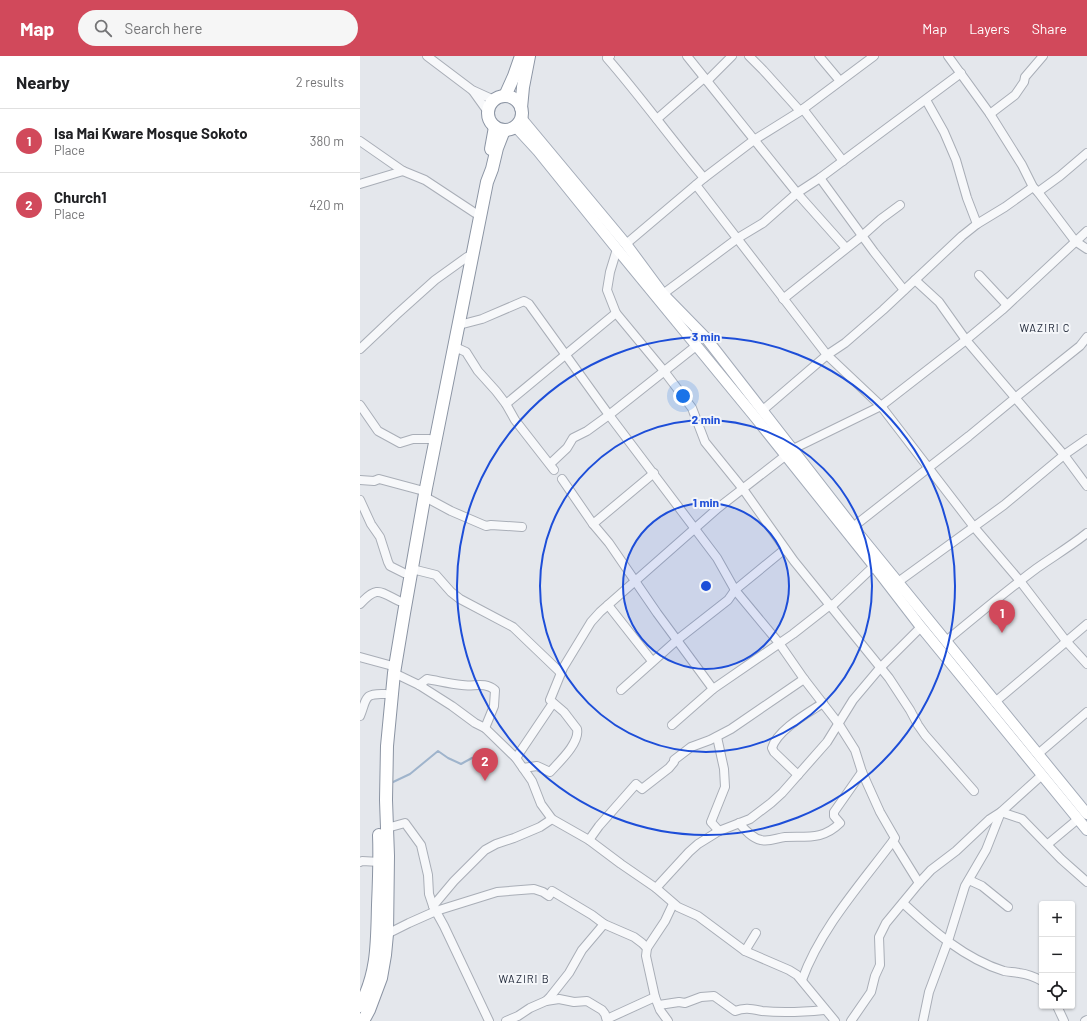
<!DOCTYPE html>
<meta charset="utf-8">
<style>
body{margin:0;font-family:Barlow,sans-serif;background:#f6f6f6;color:#202124}
.controls{position:absolute;right:12px;bottom:12px;display:grid;overflow:hidden;border-radius:4px;box-shadow:0 1px 3px #0004}
.controls button{width:36px;height:36px;display:grid;place-items:center;padding:0;border:0;border-bottom:1px solid #e0e0e0;background:#fff;color:#202124;font:20px sans-serif}
.you{position:absolute;left:323px;top:340px;width:14px;height:14px;margin:-10px;border:3px solid #fff;border-radius:50%;background:#1a73e8;box-shadow:0 0 0 6px #1a73e833}
.badge{display:grid;place-items:center;width:26px;height:26px;border-radius:50%;background:#d1495b;color:#fff;font-size:13px;font-weight:700}
.pin{position:absolute;translate:-50% -33px;filter:drop-shadow(0 1px 2px #0008)}
.pin::after{content:'';position:absolute;top:21px;width:14px;height:12px;background:inherit;clip-path:polygon(0 0,100% 0,50% 100%)}
.list{margin:0;padding:0;list-style:none}
h2{display:flex;justify-content:space-between;align-items:center;height:52px;margin:0;padding:0 16px;font-size:17px}
h2 small{font-size:13px;font-weight:400;color:#757577}
.list li{display:grid;grid-template-columns:26px 1fr auto;gap:12px;align-items:center;box-sizing:border-box;height:64px;padding:0 16px;border-top:1px solid #e0e0e0}
.list b{display:block;font-size:15px;white-space:nowrap}
.list p{margin:0;font-size:13px;white-space:nowrap;color:#757577}
.list em{font-size:13px;font-style:normal;color:#757577}
.icon{flex:none;width:22px;height:22px;fill:none;stroke:currentColor;stroke-width:2;stroke-linecap:round;stroke-linejoin:round}
.map{position:relative;flex:none;width:727px;height:965px;overflow:hidden}
header{display:flex;align-items:center;gap:24px;box-sizing:border-box;height:56px;padding:0 20px;background:#d1495b;color:#fff}
header strong{font-size:19px}
nav{display:flex;gap:22px;margin-inline-start:auto;font-size:14px}
.search{width:280px;height:36px;background:#f6f6f6;display:flex;align-items:center;gap:10px;box-sizing:border-box;padding:0 14px;border-radius:22px;color:#757577;font-size:15px}
main{display:flex}
aside{flex:1;background:#fff}
.map>svg:first-child{display:block}
.lines{fill:none;stroke-linecap:round;stroke-linejoin:round}
.stream{stroke:#9fb4cc;stroke-width:2}
.minor-casing{stroke:#a9aeb7;stroke-width:10}
.major-casing{stroke:#a3abb8;stroke-width:12}
.highway-casing{stroke:#8b94a3;stroke-width:14}
.minor{stroke:#f7f8fa;stroke-width:8}
.major{stroke:#fff;stroke-width:10}
.highway{stroke:#fff;stroke-width:12}
.ring{fill:none;stroke:#1d4ed8;stroke-width:2}
.labels{text-anchor:middle;stroke-width:4;stroke-linejoin:round;paint-order:stroke}
.neighbourhood-label{font-size:11px;letter-spacing:1px;fill:#1d2536;stroke:#f4f6f9}
.centre{fill:#1d4ed8;stroke:#f4f6f9;stroke-width:2}
.ring-label{font-size:12px;text-anchor:middle;font-weight:bold;fill:#1d4ed8;stroke:#f4f6f9;stroke-width:4;stroke-linejoin:round;paint-order:stroke}
</style>
<header>
<strong>Map</strong>
<div class="search"><svg class="icon" aria-label="search" viewBox="0 0 24 24"><circle cx="10" cy="10" r="6"/><path d="M15 15l6 6"/></svg>Search here</div>
<nav><a>Map</a><a>Layers</a><a>Share</a></nav>
</header>
<main>
<aside>
<h2>Nearby<small>2 results</small></h2>
<ul class="list">
<li><span class="badge">1</span><div><b>Isa Mai Kware Mosque Sokoto</b><p>Place</p></div><em>380 m</em></li>
<li><span class="badge">2</span><div><b>Church1</b><p>Place</p></div><em>420 m</em></li>
</ul>
</aside>
<div class="map">
<svg width="727" height="965" viewBox="0 0 727 965">
<rect width="100%" height="100%" fill="#e4e7ec"/>
<g class="lines">
<polyline class="stream" points="31,727 50,718 78,695 88,702 101,708 112,702 125,699"/>
<g class="minor-casing">
<g id="minor">
<polyline points="67,0 112,34 134,44"/>
<path d="M250,0L247,2C281,41 311,83 344,122"/>
<polyline points="327,0 437,137 486,192"/>
<polyline points="389,0 403,14 440,55"/>
<polyline points="459,0 480,25"/>
<polyline points="588,0 630,58 662,109 673,131 678,136 715,185 727,193"/>
<polyline points="347,25 372,0"/>
<polyline points="113,35 128,56"/>
<polyline points="566,44 584,76 596,104 607,142 617,168"/>
<polyline points="443,53 483,105"/>
<polyline points="630,58 655,39 664,26 665,21 683,0"/>
<polyline points="297,63 344,22"/>
<polyline points="0,85 43,115 65,124 115,157"/>
<polyline points="460,122 514,196 544,234"/>
<polyline points="0,128 43,115"/>
<polyline points="336,129 467,299 521,350 614,471 660,525 706,585 727,608"/>
<polyline points="678,136 700,120 727,97"/>
<polyline points="266,188 344,122 394,84 439,56 514,0"/>
<polyline points="257,193 250,216 247,234 256,257 304,315 332,352 345,386 383,433 434,505 529,622 550,654 558,669 565,679 614,735"/>
<polyline points="619,219 647,249"/>
<polyline points="555,224 579,246 606,284 704,399 727,430"/>
<polyline points="303,238 378,182 403,167 437,137 460,122 601,17"/>
<polyline points="423,243 502,180 521,163 540,149"/>
<polyline points="99,269 122,263 164,245 169,248 249,359 357,502 375,534 419,587 444,623 478,667 495,694 502,716 520,756 535,782 533,785 559,827"/>
<polyline points="95,291 106,296 118,315 136,335 146,348 155,364 194,414"/>
<polyline points="0,293 36,259 75,224 107,201"/>
<polyline points="146,348 256,257"/>
<polyline points="0,349 18,375 40,387 53,383 69,383"/>
<polyline points="403,354 467,299 485,287 523,254 602,180 617,168 645,151 673,131"/>
<polyline points="433,393 521,350 606,284 642,254 727,175"/>
<polyline points="190,408 207,392 213,382 227,375 249,359 336,290"/>
<polyline points="202,423 233,468 249,487 297,557 353,633"/>
<polyline points="0,424 14,425 19,423 60,434"/>
<polyline points="65,441 91,455 126,470 131,469 162,471"/>
<polyline points="0,444 11,468 20,481 28,506 30,510 44,517"/>
<polyline points="233,468 294,417"/>
<polyline points="493,471 609,380 655,342 720,290 727,281"/>
<polyline points="52,513 76,519 91,536 100,543 153,571 201,617"/>
<polyline points="538,526 644,449 704,399 727,383"/>
<path d="M0,548C17,530 19,535 39,545"/>
<polyline points="248,549 292,605"/>
<path d="M586,585C616,560 646,535 677,512C694,500 711,490 727,477"/>
<polyline points="0,601 29,609"/>
<polyline points="34,617 59,629 92,650 115,667 125,672 156,702 172,725 181,748 192,763 229,784 261,808 296,832 329,796 338,788 359,775 390,763 411,747 422,737 467,686 493,644 520,612 561,571"/>
<path d="M59,629L67,623C79,625 90,628 102,629C114,631 124,625 135,634L134,650L125,672"/>
<polyline points="261,634 317,584 368,544 375,534 425,493"/>
<polyline points="635,646 727,568"/>
<path d="M0,660C7,643 3,637 25,638"/>
<polyline points="312,669 353,633 433,578 470,549 474,548 514,510"/>
<polyline points="357,681 364,713 365,731 351,766 359,775"/>
<polyline points="678,698 727,656"/>
<polyline points="156,702 193,647"/>
<path d="M163,712L177,710L190,716C199,706 220,687 217,673L204,656L190,644L203,612L231,566L240,556L358,452L425,400"/>
<path d="M438,719L414,696L412,692C417,674 448,657 463,647"/>
<path d="M379,767C385,774 392,782 401,784C409,786 417,782 425,781C447,780 463,784 480,767L474,760V756L502,716"/>
<polyline points="27,772 45,767 61,789 68,819 69,838 73,850"/>
<polyline points="229,784 239,770 276,728 282,733 309,712 314,706 314,704 331,691 350,684 371,673 444,623"/>
<polyline points="688,788 718,763"/>
<polyline points="0,806 2,805 20,806"/>
<polyline points="609,824 622,830 648,851"/>
<polyline points="296,832 318,851 338,860 385,895 429,914 437,919 475,965"/>
<path d="M543,847C572,874 605,903 644,915C648,916 654,916 659,917C667,918 675,921 682,925"/>
<polyline points="27,878 49,867 76,855 137,836 174,833 183,836 189,840 192,835 232,859 244,868 274,881 282,887 287,892"/>
<polyline points="385,895 396,877"/>
<path d="M442,924C461,872 500,829 533,785"/>
<polyline points="186,945 199,943 214,946 227,945 242,954 245,958 247,965"/>
<path d="M299,949L319,946L325,947L341,941L354,940L375,955C385,951 392,953 402,955C422,957 444,956 464,954"/>
<polyline points="697,950 704,965"/>
<polyline points="247,963 295,941"/>
<polyline points="129,965 84,870 73,850 94,825 125,794 136,788 154,782 180,771 192,763"/>
<polyline points="146,965 158,960 170,952 186,945 190,941 209,917 222,894 244,868"/>
<polyline points="308,965 300,954 295,941 286,900 287,892 305,865 313,848"/>
<polyline points="491,965 511,936 515,920 520,909 519,881 526,867 559,827 571,814 596,795 630,763 641,756 662,763 701,803 727,826"/>
<polyline points="563,965 569,936 588,885 605,830 626,794 641,756 682,719"/>
<polyline points="725,965 727,964"/>
</g>
</g>
<g class="major-casing">
<g id="major">
<polyline points="161,62 266,188 303,238 346,282 493,471 727,758"/>
<polyline points="155,70 178,95 257,193 395,361 514,510 561,571 727,774"/>
</g>
</g>
<g class="highway-casing">
<g id="highway">
<polyline points="145,40 154,20 161,0"/>
<circle cx="145" cy="57" r="17"/>
<polyline points="161,52 163,31 169,0"/>
<polyline points="131,93 135,71"/>
<path d="M0,950C18,917 17,886 18,849C19,826 20,802 19,779"/>
<polyline points="3,965 9,954 21,922 25,899 27,878 28,800 26,744 27,690 34,617 44,557 66,432 127,126 132,113 137,92 144,74"/>
</g>
</g>
<use href="#minor" class="minor"/>
<use href="#major" class="major"/>
<use href="#highway" class="highway"/>
</g>
<circle cx="346" cy="530" r="83" fill="#1d4ed8" fill-opacity=".12"/>
<g class="ring">
<circle cx="346" cy="530" r="83"/>
<circle cx="346" cy="530" r="166"/>
<circle cx="346" cy="530" r="249"/>
</g>
<g class="labels">
<g class="neighbourhood-label">
<text x="685" y="276">WAZIRI C</text>
<text x="164" y="927">WAZIRI B</text>
</g>
</g>
<circle cx="346" cy="530" r="6" class="centre"/>
<g class="ring-label">
<text x="346" y="285">3 min</text>
<text x="346" y="368">2 min</text>
<text x="346" y="451">1 min</text>
</g>
</svg>
<div class="controls">
<button>+</button>
<button>−</button>
<button><svg class="icon" aria-label="locate" viewBox="0 0 24 24"><circle cx="12" cy="12" r="6"/><path d="M12 2v4M12 18v4M2 12h4M18 12h4"/></svg></button>
</div>
<div class="you"></div>
<div class="pin badge" style="left:642px;top:577px">1</div>
<div class="pin badge" style="left:125px;top:725px">2</div>
</div>
</main>
